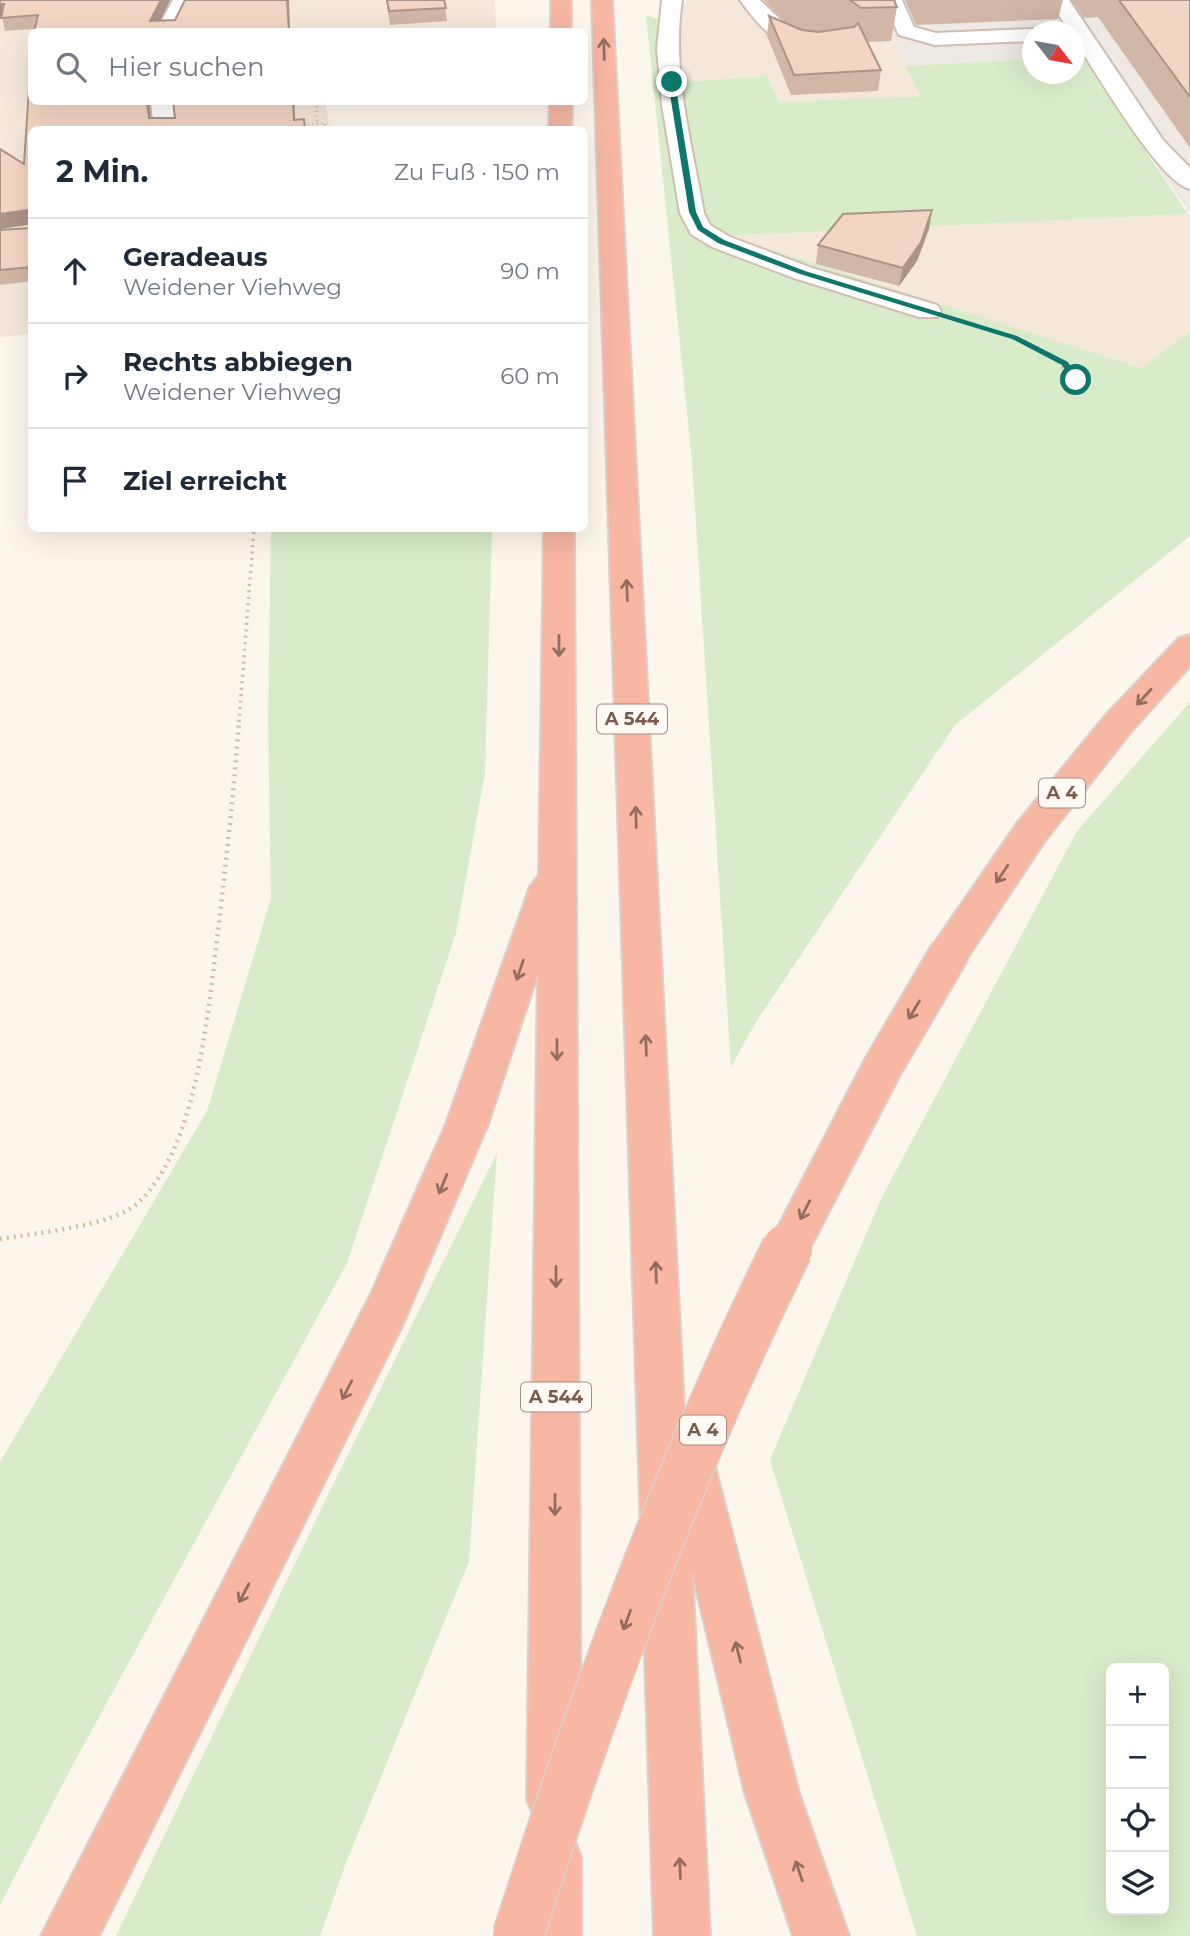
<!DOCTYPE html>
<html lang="de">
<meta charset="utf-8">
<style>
body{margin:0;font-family:Montserrat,sans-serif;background:#f2f2f3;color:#1f2937}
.controls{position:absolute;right:21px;bottom:21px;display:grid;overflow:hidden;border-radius:10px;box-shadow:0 7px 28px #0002}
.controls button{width:63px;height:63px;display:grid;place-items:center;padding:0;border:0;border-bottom:2px solid #e0e1e3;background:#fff;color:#1f2937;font:35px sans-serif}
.compass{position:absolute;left:1022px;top:21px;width:63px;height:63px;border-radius:50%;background:#fff;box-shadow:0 7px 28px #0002;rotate:121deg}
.stop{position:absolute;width:21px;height:21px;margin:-16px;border:5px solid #0f766e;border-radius:50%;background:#fff}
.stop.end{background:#0f766e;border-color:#fff;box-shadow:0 2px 7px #0008}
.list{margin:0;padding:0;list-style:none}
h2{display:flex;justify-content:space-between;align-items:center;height:91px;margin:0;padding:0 28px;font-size:30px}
h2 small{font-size:23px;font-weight:400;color:#747a83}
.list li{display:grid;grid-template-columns:46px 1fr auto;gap:21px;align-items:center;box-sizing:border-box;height:105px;padding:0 28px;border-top:2px solid #e0e1e3}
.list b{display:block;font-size:26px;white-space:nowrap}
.list p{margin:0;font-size:23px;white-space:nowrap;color:#747a83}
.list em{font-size:23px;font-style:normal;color:#747a83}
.icon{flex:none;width:38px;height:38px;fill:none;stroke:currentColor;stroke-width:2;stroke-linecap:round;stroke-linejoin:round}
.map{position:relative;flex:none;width:1190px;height:1936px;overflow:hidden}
.search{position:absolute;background:#fff;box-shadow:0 7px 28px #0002;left:28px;top:28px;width:560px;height:77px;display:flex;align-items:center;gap:18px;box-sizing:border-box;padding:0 24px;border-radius:10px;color:#747a83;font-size:26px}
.panel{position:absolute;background:#fff;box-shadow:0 7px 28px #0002;left:28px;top:126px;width:560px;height:406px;border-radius:10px}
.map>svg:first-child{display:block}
.residential{fill:#f5e8da}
.industrial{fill:#efe9e4}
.green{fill:#d8ecc9;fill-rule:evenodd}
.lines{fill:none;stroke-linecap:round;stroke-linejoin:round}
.minor-casing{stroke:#d1beb0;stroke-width:4}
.highway-casing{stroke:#dad1cd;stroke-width:4}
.path-far2{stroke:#d9b8a5;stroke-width:2.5;stroke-dasharray:1 3.5;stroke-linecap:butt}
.path-far1{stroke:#d9b8a5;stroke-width:3.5;stroke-dasharray:2 4.5;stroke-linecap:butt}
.path{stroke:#d9b8a5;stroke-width:4.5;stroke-dasharray:2 5;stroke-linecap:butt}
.minor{fill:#fff;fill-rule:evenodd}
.highway{fill:#f7b7a3;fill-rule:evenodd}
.highway-bridge-far1-casing{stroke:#dad1cd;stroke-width:42;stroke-linecap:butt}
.highway-bridge-casing{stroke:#dad1cd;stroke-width:53;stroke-linecap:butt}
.highway-bridge-far1{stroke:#f7b7a3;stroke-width:38}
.highway-bridge{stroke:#f7b7a3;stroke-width:50}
.wall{fill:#d1b7a8}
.shaded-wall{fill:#aa9588}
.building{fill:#f3d5c3;stroke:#aa9588;stroke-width:2}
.oneway{stroke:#936e5e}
.route{fill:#0f766e}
.labels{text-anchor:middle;stroke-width:6;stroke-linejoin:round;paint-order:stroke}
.shield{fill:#fffaf3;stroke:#a28b7f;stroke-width:2}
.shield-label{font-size:18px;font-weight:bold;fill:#7a5c4d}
</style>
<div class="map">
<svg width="1190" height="1936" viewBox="0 0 1190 1936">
<rect width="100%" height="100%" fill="#fdf6ec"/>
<g class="residential">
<polygon points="0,0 495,0 496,31 32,32 32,102 326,102 329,129 32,130 31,334 0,337"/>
<polygon points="687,0 877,0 905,66 922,96 779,102 767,76 682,82 673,24"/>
<polygon points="1190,214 1190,331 1141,368 726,236"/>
</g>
<polygon class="industrial" points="877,0 1186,0 1190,5 1190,214 1082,57 1075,57 1074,32 1032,32 1032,59 905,66"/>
<g class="green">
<polygon points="646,15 673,24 682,82 767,76 779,102 921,96 905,66 1032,59 1032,74 1074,74 1075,57 1082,56 1188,214 728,236 1141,368 1190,331 1190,536 955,725 756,1022 731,1067 692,461"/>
<polygon points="271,529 492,529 485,773 456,933 347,1263 69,1772 0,1905 0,1462 207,1111 271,898 268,717"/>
<path d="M1190,702V1936H917L770,1460L881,1199L1077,831ZM1164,1668V1910H1111V1668Z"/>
<polygon points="497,1153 469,1561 346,1863 320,1936 116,1936 324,1503"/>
</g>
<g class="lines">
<g class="minor-casing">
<g id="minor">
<polygon points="173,0 193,0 176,32 155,32"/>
<path d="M662,0H682C671,72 692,143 704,213L710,225L730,237L812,268L937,305L941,311L937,317H919L794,278L712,247L691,234L680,213L662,105L657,49Z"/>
<path d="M740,0H760L792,31L821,39L824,43L821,47C785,57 759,27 740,0Z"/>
<polygon points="882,0 902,0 914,27 936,33 1032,29 1040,32 1032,32 1032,41 935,45 899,35"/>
<path d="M1049,0H1069L1163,140L1190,168V189C1158,181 1095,70 1074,39V32H1070Z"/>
<polygon points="151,102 173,102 176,130 154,130"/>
</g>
</g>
<g class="highway-casing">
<g id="highway">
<rect x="551" y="0" width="20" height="32"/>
<polygon points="592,0 612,0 685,1428 704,1434 711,1451 799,1793 849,1936 793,1936 745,1793 692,1571 710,1936 654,1936"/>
<polygon points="550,102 572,102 571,130 549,130"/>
<polygon points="544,528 574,528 581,1800 573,1819 554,1827 535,1819 527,1800 538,973 488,1124 403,1324 99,1936 41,1936 371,1294 446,1124 530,887 539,875"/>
<polygon points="1190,635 1190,666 1130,733 1044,842 964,963 950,968 936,963 931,952 936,941 1018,822 1106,715 1179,638"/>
<polygon points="553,1829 573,1837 581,1857 581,1936 525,1936 525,1857 533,1837"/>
</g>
</g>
<g class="path-far2">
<polyline points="316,102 317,124"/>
<polyline points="299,125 325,123 325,130"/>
</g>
<g class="path-far1">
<path d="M962,321C1004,334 1047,344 1076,380"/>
<polyline points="239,722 254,528"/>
</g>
<path class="path" d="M0,1239C35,1233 113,1226 138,1203C198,1146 208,1011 218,932C226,861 234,791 239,720"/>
<use href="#minor" class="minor"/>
<use href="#highway" class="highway"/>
<g class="highway-bridge-far1-casing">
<polyline id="highway-bridge-far1" points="787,1251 882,1068 950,952"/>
</g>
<g class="highway-bridge-casing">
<path id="highway-bridge" d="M518,1936C593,1701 678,1470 787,1249"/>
</g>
<use href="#highway-bridge-far1" class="highway-bridge-far1"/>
<use href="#highway-bridge" class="highway-bridge"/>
</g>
<g class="wall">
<polygon points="0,0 170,0 160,20 5,31 2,17"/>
<polygon points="386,0 444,0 447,21 390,25"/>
<polygon points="764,0 896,0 895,3 897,7 891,41 867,42 881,70 878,91 791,95 767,36 769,16 786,23"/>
<polygon points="905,0 1063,0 1058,19 916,25"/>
<polygon points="1071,0 1190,0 1190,148 1098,17 1084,18"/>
<polygon points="32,42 32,102 149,102 151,118 175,118 173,102 294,102 295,120 304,119 306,130 32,130 32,281 0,285 0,230 29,228 29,225 0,229 0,149 24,164"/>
<polygon points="929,229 917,261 899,286 816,264 818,245"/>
</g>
<g class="shaded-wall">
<polygon points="161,0 170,0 155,32 150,21"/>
<polygon points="287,0 289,0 290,32 289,32"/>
<polygon points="0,4 4,4 8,17 0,18"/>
<polygon points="147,102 149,102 152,130 149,118"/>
<polygon points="293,102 294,102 296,130 294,120"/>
<polygon points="29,210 32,224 0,229 0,214"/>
<polygon points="932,210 929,229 917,261 899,286 903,268"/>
</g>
<g class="building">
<polygon points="0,0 161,0 150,21 175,20 185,0 287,0 289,32 34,32 38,15 1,18 4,4 0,4"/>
<polygon points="387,0 444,0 446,8 389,11"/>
<polygon points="850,0 894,0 897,7 861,8"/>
<polygon points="1119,0 1190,0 1190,97"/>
<polygon points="769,16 802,30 818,32 854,27 858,23 881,70 794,75"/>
<polygon points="32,42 32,102 147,102 149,118 175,118 173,102 293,102 294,120 304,119 305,130 32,130 32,267 0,270 0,230 29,228 29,210 0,214 0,149 24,164"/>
<polygon points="932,210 921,242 903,268 818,245 843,214"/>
</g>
<defs><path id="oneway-shaft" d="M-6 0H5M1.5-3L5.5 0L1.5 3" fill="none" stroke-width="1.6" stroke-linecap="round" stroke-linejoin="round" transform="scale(1.75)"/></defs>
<g class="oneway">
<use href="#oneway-shaft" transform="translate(604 49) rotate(-92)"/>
<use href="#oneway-shaft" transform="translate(627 590) rotate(-92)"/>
<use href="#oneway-shaft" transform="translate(559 646) rotate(90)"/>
<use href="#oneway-shaft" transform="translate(1144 697) rotate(133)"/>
<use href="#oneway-shaft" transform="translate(636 817) rotate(-92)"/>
<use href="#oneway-shaft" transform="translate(1002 874) rotate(124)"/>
<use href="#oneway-shaft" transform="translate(520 970) rotate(109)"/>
<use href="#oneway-shaft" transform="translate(914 1010) rotate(121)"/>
<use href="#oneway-shaft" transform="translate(646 1045) rotate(-92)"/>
<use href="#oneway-shaft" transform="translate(557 1050) rotate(90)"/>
<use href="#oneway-shaft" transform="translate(443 1184) rotate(112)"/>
<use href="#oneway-shaft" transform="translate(805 1210) rotate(117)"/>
<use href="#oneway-shaft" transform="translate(656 1272) rotate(-92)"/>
<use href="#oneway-shaft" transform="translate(556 1277) rotate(90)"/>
<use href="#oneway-shaft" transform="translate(347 1390) rotate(117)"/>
<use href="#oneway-shaft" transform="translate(555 1505) rotate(90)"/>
<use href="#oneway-shaft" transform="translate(244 1593) rotate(118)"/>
<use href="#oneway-shaft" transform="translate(627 1620) rotate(110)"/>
<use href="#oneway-shaft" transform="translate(738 1652) rotate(-104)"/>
<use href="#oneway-shaft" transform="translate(680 1868) rotate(-92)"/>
<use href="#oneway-shaft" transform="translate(799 1871) rotate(-109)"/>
</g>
<polygon class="route" points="672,80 675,82 696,212 703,227 724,240 805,271 1017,336 1068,362 1079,382 1073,382 1062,365 1012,339 800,274 718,243 698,230 689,212 668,82"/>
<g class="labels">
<g class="shield">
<rect x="597" y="704.5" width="70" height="29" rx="5"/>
<rect x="1039" y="778.5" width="46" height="29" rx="5"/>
<rect x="521" y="1382.5" width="70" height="29" rx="5"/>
<rect x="680" y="1415.5" width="46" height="29" rx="5"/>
</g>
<g class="shield-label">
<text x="632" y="725">A 544</text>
<text x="1062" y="799">A 4</text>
<text x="556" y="1403">A 544</text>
<text x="703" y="1436">A 4</text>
</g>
</g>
</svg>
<div class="controls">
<button>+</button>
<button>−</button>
<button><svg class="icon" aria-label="locate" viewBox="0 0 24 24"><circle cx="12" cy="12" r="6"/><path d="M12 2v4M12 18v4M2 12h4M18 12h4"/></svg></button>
<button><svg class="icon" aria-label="layers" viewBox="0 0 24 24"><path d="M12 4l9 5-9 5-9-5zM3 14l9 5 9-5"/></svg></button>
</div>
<svg class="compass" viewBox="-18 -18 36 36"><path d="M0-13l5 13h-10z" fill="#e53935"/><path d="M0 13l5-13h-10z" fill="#747a83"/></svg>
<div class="stop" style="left:1076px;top:380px"></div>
<div class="stop end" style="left:672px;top:82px"></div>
<div class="search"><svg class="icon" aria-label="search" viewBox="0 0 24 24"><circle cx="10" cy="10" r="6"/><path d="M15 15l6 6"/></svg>Hier suchen</div>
<section class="panel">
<h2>2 Min.<small>Zu Fuß · 150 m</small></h2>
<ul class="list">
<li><svg class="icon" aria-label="ahead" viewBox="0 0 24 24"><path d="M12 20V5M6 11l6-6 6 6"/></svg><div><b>Geradeaus</b><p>Weidener Viehweg</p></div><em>90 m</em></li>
<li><svg class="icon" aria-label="right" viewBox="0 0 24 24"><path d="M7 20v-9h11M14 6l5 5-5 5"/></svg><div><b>Rechts abbiegen</b><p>Weidener Viehweg</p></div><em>60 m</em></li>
<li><svg class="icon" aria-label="arrive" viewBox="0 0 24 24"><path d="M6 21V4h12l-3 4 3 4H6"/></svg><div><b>Ziel erreicht</b></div></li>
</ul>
</section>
</div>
